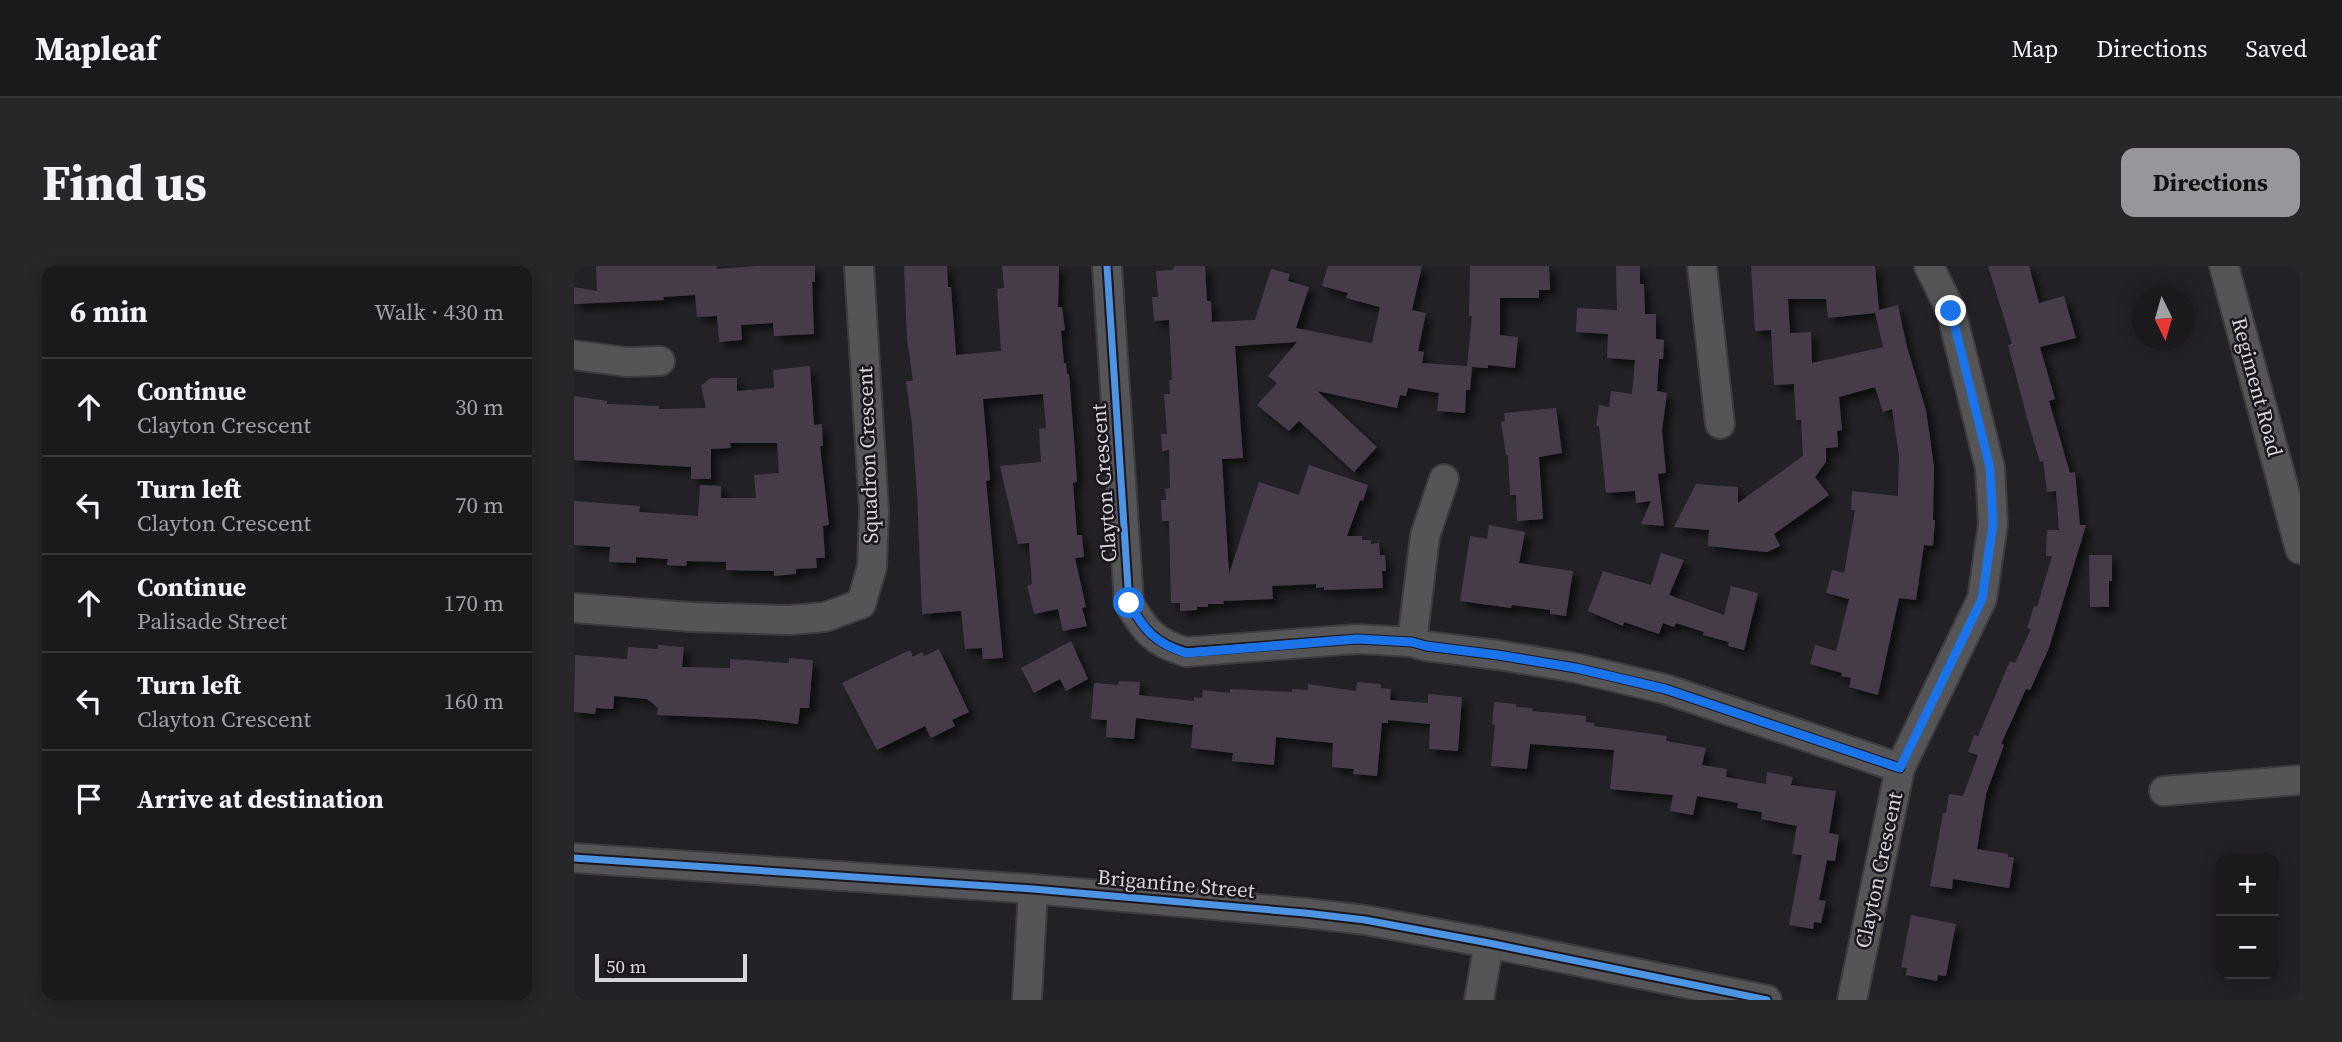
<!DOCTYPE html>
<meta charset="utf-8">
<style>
body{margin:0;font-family:"Source Serif 4",serif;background:#272629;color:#f1f3f6}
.controls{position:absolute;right:21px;bottom:21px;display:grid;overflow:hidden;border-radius:14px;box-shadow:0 4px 18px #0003}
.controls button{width:63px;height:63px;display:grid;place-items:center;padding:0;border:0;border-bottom:2px solid #38383b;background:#1a191c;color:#f1f3f6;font:35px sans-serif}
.compass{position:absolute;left:1558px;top:21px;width:63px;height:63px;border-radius:50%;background:#1a191c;box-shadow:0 4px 18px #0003;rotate:175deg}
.scale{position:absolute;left:21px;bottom:18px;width:152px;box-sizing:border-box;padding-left:7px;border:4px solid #d8d5da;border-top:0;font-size:19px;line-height:24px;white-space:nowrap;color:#d8d5da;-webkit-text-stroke:5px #1b161e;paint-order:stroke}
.stop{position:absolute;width:21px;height:21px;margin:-16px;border:5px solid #1a73e8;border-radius:50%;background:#fff}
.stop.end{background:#1a73e8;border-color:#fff;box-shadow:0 2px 7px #0008}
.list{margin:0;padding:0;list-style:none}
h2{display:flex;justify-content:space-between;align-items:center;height:91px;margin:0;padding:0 28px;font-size:30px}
h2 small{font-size:23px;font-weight:400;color:#9fa0a3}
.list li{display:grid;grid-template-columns:46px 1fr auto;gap:21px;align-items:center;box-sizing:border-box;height:98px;padding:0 28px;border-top:2px solid #38383b}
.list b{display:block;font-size:26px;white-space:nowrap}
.list p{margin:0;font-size:23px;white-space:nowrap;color:#9fa0a3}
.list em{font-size:23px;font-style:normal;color:#9fa0a3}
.icon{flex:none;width:38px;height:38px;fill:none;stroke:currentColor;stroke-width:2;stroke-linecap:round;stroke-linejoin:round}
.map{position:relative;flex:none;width:1726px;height:734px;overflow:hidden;border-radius:14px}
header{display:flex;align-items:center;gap:42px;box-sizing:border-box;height:98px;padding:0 35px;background:#1a191c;border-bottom:2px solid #38383b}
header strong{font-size:33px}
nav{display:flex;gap:38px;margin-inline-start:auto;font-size:24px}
.intro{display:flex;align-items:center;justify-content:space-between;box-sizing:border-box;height:168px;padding:0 42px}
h1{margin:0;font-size:49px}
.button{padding:18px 32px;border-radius:14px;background:#99969b;color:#111;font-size:24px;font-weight:700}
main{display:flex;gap:42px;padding:0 42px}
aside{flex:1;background:#1a191c;border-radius:14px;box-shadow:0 4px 18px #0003}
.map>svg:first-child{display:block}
.building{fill:#453b4a;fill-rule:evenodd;filter:url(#shadow)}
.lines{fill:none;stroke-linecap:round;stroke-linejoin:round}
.minor-casing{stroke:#3c3b3d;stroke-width:32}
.minor{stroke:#555456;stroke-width:28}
.cycleway-casing{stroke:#1b161e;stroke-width:11}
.cycleway{stroke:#4d94e3;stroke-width:7}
.route{stroke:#1a73e8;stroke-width:9}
.labels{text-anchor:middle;stroke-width:5;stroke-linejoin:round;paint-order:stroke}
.street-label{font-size:21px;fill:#d8d5da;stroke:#1b161e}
</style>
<header>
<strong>Mapleaf</strong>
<nav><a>Map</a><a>Directions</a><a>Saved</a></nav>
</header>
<div class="intro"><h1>Find us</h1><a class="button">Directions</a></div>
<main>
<aside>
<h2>6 min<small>Walk · 430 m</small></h2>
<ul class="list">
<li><svg class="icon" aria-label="ahead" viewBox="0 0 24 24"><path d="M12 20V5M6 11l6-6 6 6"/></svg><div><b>Continue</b><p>Clayton Crescent</p></div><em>30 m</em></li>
<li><svg class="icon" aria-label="left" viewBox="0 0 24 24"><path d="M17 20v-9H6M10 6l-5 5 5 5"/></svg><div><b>Turn left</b><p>Clayton Crescent</p></div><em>70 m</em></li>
<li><svg class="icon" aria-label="ahead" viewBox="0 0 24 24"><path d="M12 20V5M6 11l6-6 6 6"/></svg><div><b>Continue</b><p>Palisade Street</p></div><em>170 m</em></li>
<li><svg class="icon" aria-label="left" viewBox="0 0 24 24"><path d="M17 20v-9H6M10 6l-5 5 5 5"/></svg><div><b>Turn left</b><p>Clayton Crescent</p></div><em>160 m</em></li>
<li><svg class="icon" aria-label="arrive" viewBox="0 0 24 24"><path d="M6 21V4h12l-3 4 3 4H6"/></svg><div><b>Arrive at destination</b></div></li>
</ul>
</aside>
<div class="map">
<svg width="1726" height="734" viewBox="0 0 1726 734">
<defs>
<filter id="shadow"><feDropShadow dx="6" dy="6" stdDeviation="3.5" flood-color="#0009"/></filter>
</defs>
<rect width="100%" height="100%" fill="#232125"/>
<g class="building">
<polygon points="22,0 143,0 143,3 182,0 241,0 241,16 238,16 240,68 200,70 199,57 167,59 168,74 145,76 143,50 123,51 121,29 89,31 90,34 0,38 0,21 23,25"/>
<polygon points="330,0 373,0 374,21 377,21 382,89 427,85 423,23 430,22 428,0 485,0 484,41 488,41 491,64 487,65 490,97 492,97 493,108 495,108 501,187 503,216 499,217 503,269 508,269 510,291 501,292 512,341 508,342 513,360 489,365 484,343 460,348 453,320 458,318 455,277 444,278 426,200 467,196 465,163 472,162 469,128 409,133 416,214 412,215 429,392 409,393 408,382 391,383 387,345 348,348 343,227 338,159 332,115 339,115 333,73"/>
<polygon points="600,0 631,0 633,35 637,35 638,56 681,54 697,3 716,8 714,15 735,21 722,62 798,77 806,41 772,32 774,27 748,20 754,0 848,0 838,44 852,47 844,85 850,86 848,97 893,100 898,50 895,50 896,0 975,0 976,24 965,24 965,32 926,32 926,69 944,71 941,102 914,99 914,102 898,101 896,124 892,124 891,147 863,145 865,127 834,122 832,130 826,129 823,142 743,125 803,181 780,206 725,155 715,165 683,139 703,117 694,110 723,76 661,80 669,192 648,193 655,308 685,216 725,229 735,199 794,219 789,235 786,234 773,270 788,270 788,274 797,274 797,278 805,277 806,289 811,289 812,305 808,305 809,322 750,324 750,321 742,322 742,318 698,320 699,333 649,335 650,338 634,338 634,341 623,341 623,344 606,345 606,337 597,337 595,255 588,255 587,234 592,234 591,223 596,222 595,184 588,185 587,168 593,168 590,128 596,128 595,114 598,114 595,54 580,55 578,31 584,31 582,5 599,4"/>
<polygon points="1042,0 1066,0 1066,18 1070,18 1071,48 1082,48 1082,73 1090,74 1089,93 1085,93 1083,125 1093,127 1088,164 1092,207 1084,208 1090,260 1067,258 1077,235 1062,237 1061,225 1032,227 1025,160 1022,160 1025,139 1035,141 1037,125 1058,128 1061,94 1033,92 1034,68 1002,66 1003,42 1043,44"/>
<path d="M1177,0H1301L1305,44L1324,39L1333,81L1352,144L1360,201L1359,254H1361L1359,280L1350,279L1342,334L1325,332L1304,429L1275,421L1277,412L1267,410L1268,407L1236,398L1241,379L1262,385L1275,333L1252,327L1258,304L1270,307L1281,244H1277L1278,225L1324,230L1325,189L1318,143L1309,146L1301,121L1265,131L1268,164L1263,165L1264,181L1252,182V196L1241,211L1255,229L1200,268L1206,280L1193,286L1134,280L1135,264L1100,261L1122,218L1164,221V237L1229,190L1227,154H1222L1220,118L1200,119L1197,64L1181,65ZM1214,33H1252L1254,52L1301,47L1309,81L1238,97L1237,66L1216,67Z"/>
<polygon points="1414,0 1455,0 1465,37 1490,30 1502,72 1466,81 1481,133 1475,135 1496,207 1501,206 1506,259 1512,259 1475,382 1456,424 1452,423 1427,478 1430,479 1412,528 1403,583 1434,588 1434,591 1440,591 1435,622 1379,613 1378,623 1356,620 1369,547 1372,547 1375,528 1389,530 1404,489 1394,486 1400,469 1404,470 1436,395 1441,397 1457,363 1453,362 1460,340 1463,341 1478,290 1472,290 1473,264 1485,264 1482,225 1473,226 1469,195 1466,196 1454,156 1434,79 1438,78"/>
<polygon points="236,100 240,159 248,158 249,180 246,180 255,259 249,260 251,292 242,292 243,302 222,303 222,308 200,310 200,305 152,304 152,296 113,295 112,300 93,299 94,293 62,291 62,297 35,296 36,281 0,279 0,235 66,240 65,246 124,250 126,219 147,220 147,232 182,232 180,209 205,207 203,177 156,177 157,182 137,183 137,213 117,213 117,201 0,194 0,130 33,135 33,138 85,140 85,143 132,142 127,120 136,112 163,112 163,125 200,122 199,104"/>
<polygon points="982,142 988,187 965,191 969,253 943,255 942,229 936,229 934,189 932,189 927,156 931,155 930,147"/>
<polygon points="915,259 951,266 945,297 999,305 992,350 976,348 976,344 938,339 937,342 886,335 896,270 913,273"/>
<polygon points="1087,287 1110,294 1095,329 1150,349 1157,320 1184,327 1170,384 1154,380 1155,376 1129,369 1130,366 1102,357 1100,361 1089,357 1085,368 1050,356 1049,360 1014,345 1029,305 1077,319"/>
<polygon points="1515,289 1538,289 1538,315 1535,315 1535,341 1516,341"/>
<polygon points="497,375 514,413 492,425 486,413 460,427 447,402"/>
<polygon points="84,379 110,381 108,401 156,402 156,393 215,397 215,392 239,394 235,442 226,442 224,458 183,453 83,449 84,442 73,433 40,430 39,443 22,442 21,448 0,446 1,389 53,393 54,381 84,383"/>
<polygon points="365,383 395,446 378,454 381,460 357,472 351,460 303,484 268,417 336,384 339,391 348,386 350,390"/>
<polygon points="545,415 566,416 565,429 620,435 620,431 628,432 629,424 656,427 656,423 718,426 718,423 734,424 734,418 782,425 783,416 807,418 807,422 817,423 816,434 854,437 854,428 888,431 884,485 855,483 856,458 814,454 814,457 808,457 803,510 779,508 780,503 758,501 759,477 702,471 700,499 658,495 659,487 617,482 619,459 562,452 560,473 532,471 533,454 517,453 520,417 544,419"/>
<polygon points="920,436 942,438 942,441 959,442 958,445 1012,450 1012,456 1021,457 1020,460 1093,470 1092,475 1132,482 1128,499 1153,503 1152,511 1192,518 1193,506 1219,511 1217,519 1262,525 1255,567 1265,569 1261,595 1253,594 1245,634 1252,635 1247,657 1240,656 1239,663 1215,659 1228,589 1218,588 1223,560 1187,553 1188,546 1163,542 1164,537 1123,530 1119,549 1096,545 1099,529 1036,523 1040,484 956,478 953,503 917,500 921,459 918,458"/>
<polygon points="1337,649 1382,658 1372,710 1364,709 1363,715 1332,709 1333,702 1327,701"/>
</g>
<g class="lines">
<g class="minor-casing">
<g id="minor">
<path d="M533,0L555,337C571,365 581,377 612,386L783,373L838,376L852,380L924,389L1002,402L1091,423L1326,502"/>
<polyline points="1128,0 1146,158"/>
<polyline points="1650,0 1726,283"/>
<polyline points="0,89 53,96 86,95"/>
<polyline points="0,342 117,351 216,354 251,351 287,338 298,301 300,245 285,0"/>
<polyline points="838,376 851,270 870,213"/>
<polyline points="1590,525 1726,514"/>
<polyline points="0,592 459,623 731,647 791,654 915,677 1193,734"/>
<polyline points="453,734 459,623"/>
<polyline points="905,734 915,677"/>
<polyline points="1278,734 1326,502 1408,333 1419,258 1416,202 1377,45 1355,0"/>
</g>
</g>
<use href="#minor" class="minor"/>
<g class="cycleway-casing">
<g id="cycleway">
<path d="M533,0L555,337C571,365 581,377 612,386L783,373L838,376L852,380L924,389L1002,402L1091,423L1326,502"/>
<polyline points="0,592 459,623 731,647 791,654 915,677 1193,734"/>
</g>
</g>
<use href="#cycleway" class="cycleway"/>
</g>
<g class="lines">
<path class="route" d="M555,337C571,365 581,377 612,387L783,373L838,376L852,380L924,389L1002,402L1091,423L1326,502L1408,333L1419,258L1416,202L1377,45"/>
</g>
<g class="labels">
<g class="street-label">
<text transform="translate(1683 121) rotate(75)" y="7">Regiment Road</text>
<text transform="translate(294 189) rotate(-92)" y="7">Squadron Crescent</text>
<text transform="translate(530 217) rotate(-94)" y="7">Clayton Crescent</text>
<text transform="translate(1305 604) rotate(-78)" y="7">Clayton Crescent</text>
<text transform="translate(602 618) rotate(5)" y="7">Brigantine Street</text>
</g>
</g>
</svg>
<div class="controls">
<button>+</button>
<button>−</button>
</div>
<svg class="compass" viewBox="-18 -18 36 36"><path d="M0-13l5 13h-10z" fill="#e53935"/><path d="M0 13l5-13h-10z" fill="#9fa0a3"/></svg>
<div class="scale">50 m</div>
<div class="stop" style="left:555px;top:337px"></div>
<div class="stop end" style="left:1377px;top:45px"></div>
</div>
</main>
